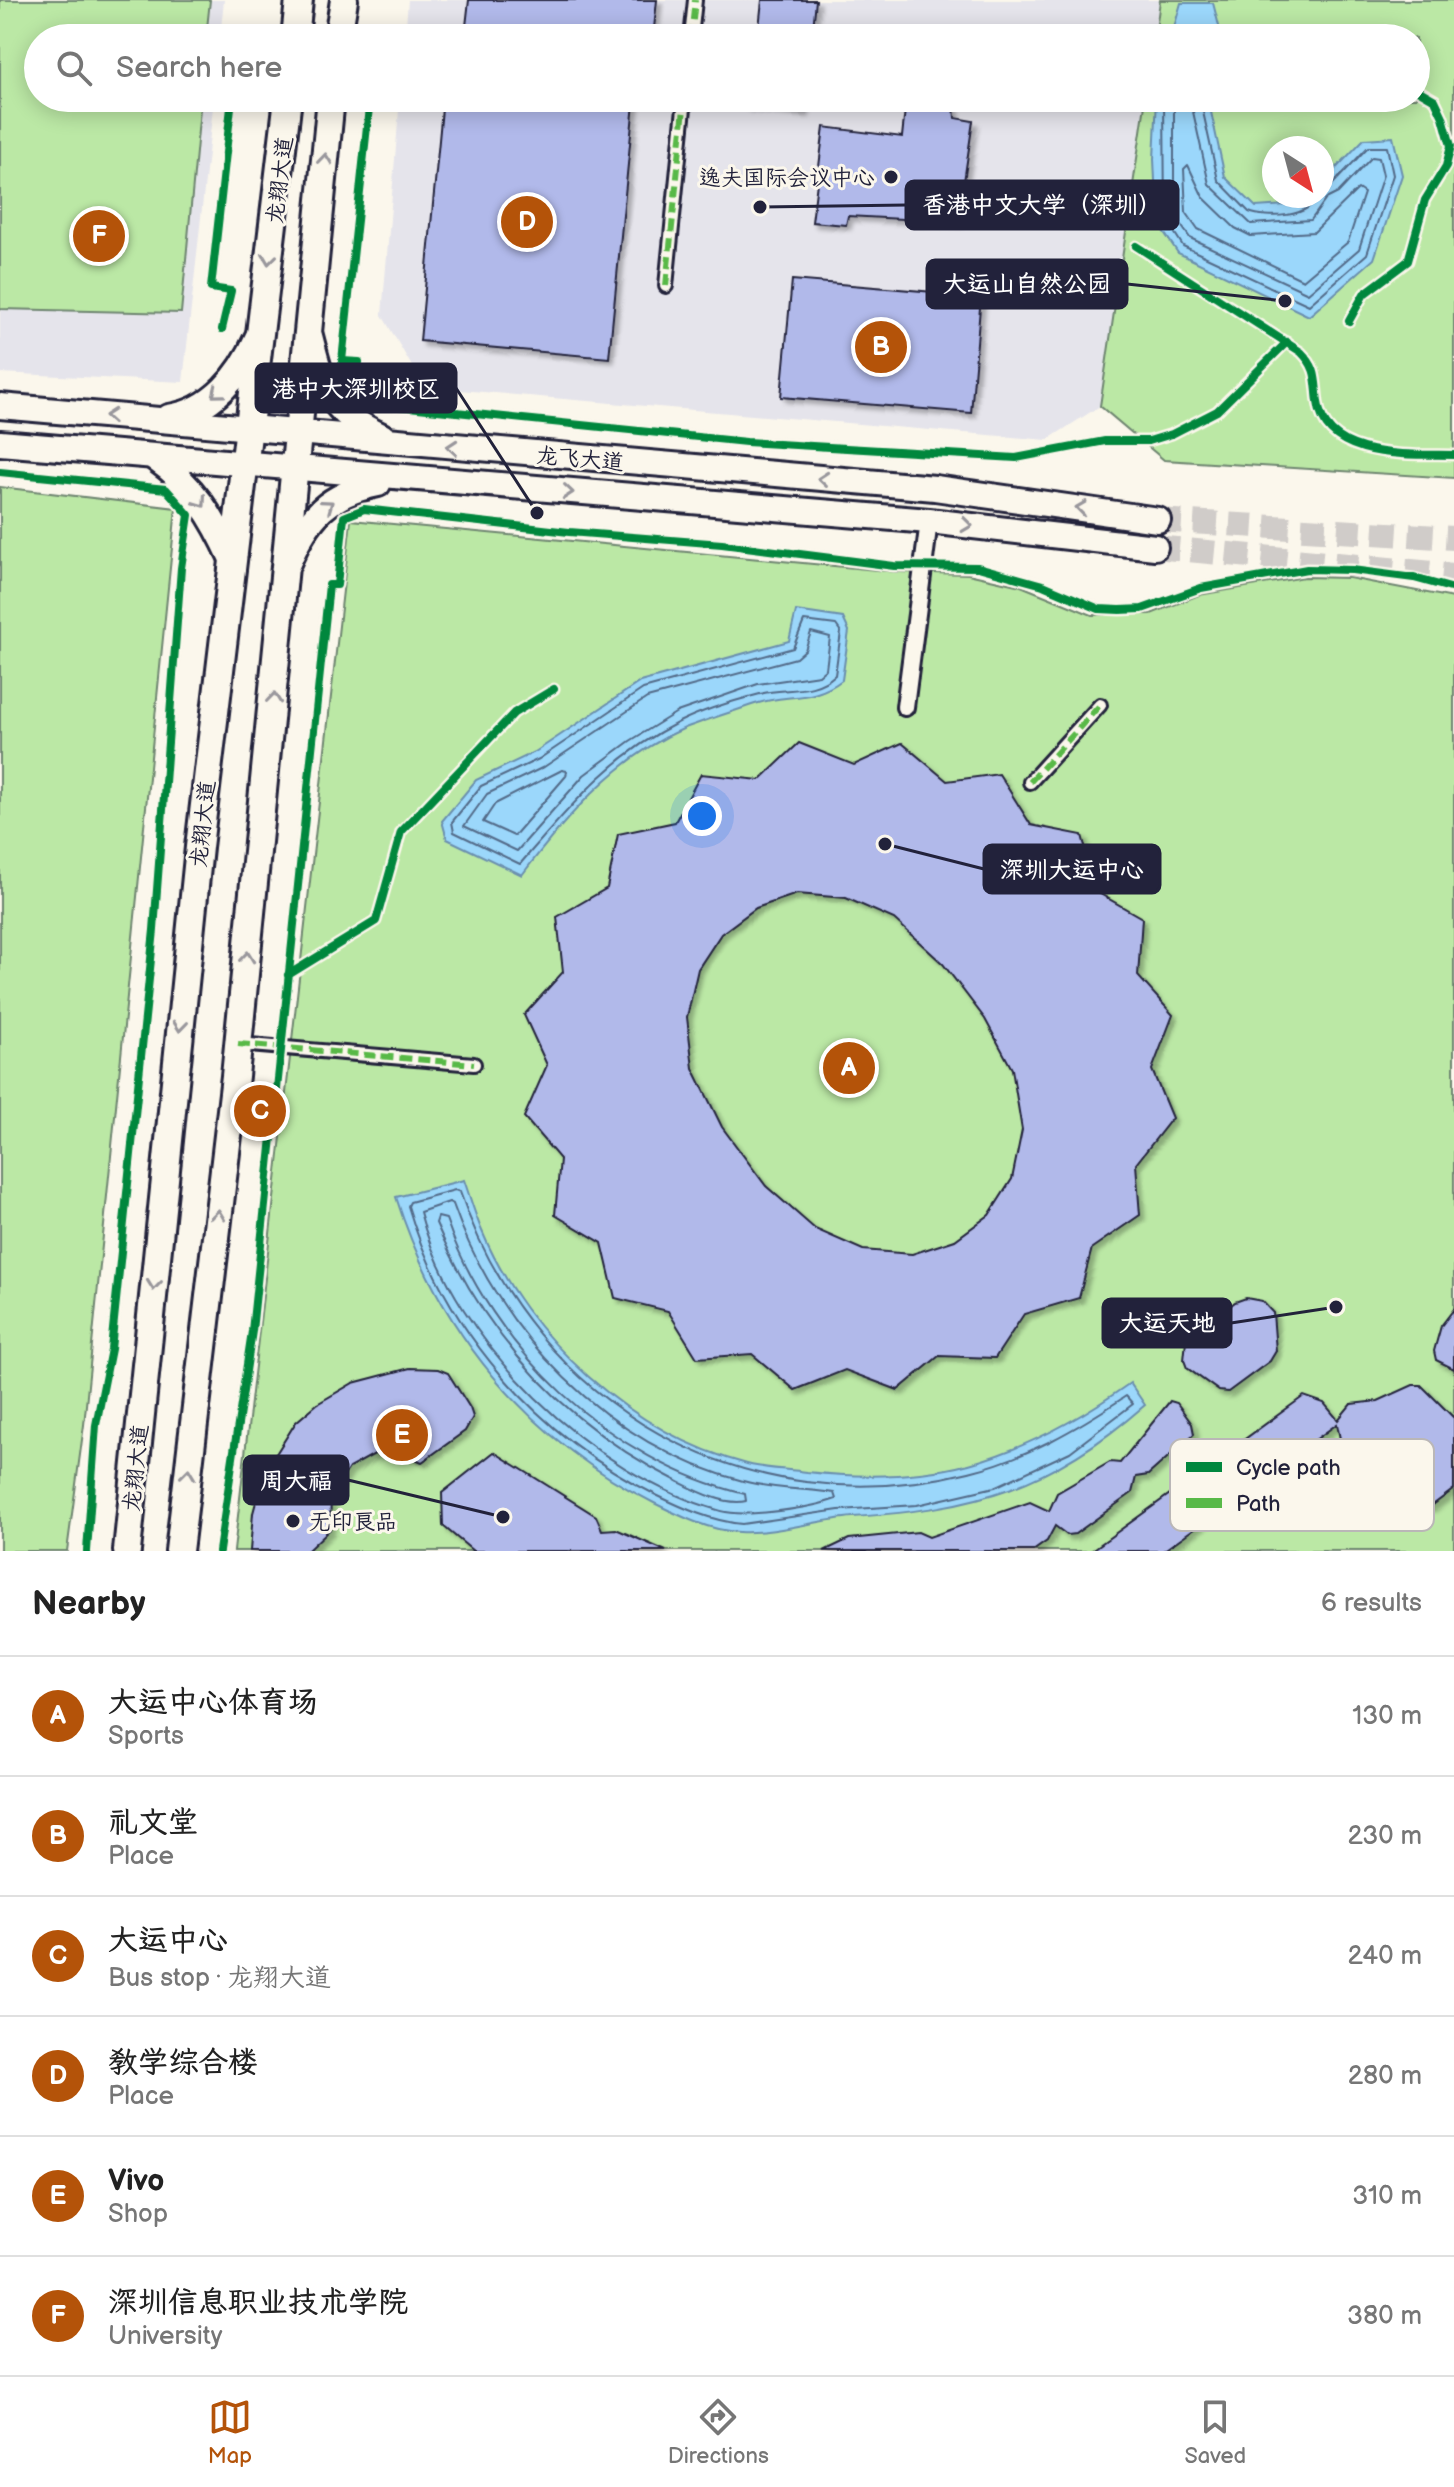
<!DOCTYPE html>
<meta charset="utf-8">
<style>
body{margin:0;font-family:"Balsamiq Sans","LXGW WenKai TC",sans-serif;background:#f2f2f2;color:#222}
.compass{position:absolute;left:1262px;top:136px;width:72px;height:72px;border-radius:50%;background:#fff;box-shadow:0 4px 20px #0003;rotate:144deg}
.you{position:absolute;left:702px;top:816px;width:28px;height:28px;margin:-20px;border:6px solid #fff;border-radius:50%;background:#1a73e8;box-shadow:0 0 0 12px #1a73e833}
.badge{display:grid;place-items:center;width:52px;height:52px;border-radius:50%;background:#b45309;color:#fff;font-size:26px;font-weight:700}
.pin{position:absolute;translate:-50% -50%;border:4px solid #fff;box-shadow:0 2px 8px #0006}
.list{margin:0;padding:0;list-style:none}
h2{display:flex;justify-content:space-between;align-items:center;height:104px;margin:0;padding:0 32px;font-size:34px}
h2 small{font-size:26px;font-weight:400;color:#767676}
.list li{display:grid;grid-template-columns:52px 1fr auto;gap:24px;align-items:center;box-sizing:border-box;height:120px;padding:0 32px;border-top:2px solid #e0e0e0}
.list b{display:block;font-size:30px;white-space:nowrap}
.list p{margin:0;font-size:26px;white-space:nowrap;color:#767676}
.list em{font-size:26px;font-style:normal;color:#767676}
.icon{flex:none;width:44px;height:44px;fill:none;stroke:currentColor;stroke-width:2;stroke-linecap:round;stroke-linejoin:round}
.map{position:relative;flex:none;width:1454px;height:1551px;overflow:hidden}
.search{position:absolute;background:#fff;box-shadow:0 4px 20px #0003;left:24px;right:24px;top:24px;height:88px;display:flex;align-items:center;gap:20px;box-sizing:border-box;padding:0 28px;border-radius:44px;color:#767676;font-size:30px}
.sheet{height:824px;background:#fff}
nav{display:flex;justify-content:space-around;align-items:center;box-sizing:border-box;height:112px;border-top:2px solid #e0e0e0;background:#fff;font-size:22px;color:#767676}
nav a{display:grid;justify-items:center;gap:4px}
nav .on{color:#b45309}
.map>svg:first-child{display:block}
.built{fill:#e5e4eb}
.green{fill:#bbe8a5;stroke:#6e8570;stroke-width:2;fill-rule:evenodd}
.water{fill:#9bd7fb;stroke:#6b8fae;stroke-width:2}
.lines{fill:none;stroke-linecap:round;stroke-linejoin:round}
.shore{stroke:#526a88;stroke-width:2}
.building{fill:#b1b9ea;stroke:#22223b;stroke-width:2;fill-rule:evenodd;filter:url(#shadow)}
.secondary-tunnel{stroke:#d0ccc9;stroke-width:24;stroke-dasharray:24 12;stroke-linecap:butt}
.pedestrian-casing{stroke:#22223b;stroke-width:18}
.minor-casing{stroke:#22223b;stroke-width:22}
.secondary-casing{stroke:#22223b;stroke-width:30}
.primary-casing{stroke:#22223b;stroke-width:32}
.pedestrian{stroke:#fbf7ec;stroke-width:12}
.minor{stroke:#fbf7ec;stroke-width:16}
.secondary{stroke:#fbf7ec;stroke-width:24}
.primary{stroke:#fbf7ec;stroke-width:26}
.quiet{stroke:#58b947;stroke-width:6;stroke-dasharray:12 6;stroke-linecap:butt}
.cycleway-casing{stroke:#fbf7ec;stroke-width:13}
.cycleway{stroke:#00873e;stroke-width:8}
.oneway{stroke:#99979c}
.poi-dot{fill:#22223b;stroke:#fbf7ec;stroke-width:3}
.labels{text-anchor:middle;stroke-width:6;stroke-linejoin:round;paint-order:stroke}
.poi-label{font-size:22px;fill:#22223b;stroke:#fbf7ec;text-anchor:end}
.street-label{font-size:22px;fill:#22223b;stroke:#fbf7ec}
.key{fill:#fbf7ec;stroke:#bab7b7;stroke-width:2}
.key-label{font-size:22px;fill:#22223b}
.leader{fill:none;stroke:#22223b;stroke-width:3}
.callout-dot{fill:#22223b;stroke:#fbf7ec;stroke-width:3}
.callout{fill:#22223b;stroke:#22223b;stroke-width:3}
.callout-label{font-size:24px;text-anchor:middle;font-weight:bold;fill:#fff}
</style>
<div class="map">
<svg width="1454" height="1551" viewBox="0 0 1454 1551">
<defs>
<filter id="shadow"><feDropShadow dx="4.5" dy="4.5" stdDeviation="2" flood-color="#0004"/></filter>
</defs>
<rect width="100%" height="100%" fill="#fbf7ec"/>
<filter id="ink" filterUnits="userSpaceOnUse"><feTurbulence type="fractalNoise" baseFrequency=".0125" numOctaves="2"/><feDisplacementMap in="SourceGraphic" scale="16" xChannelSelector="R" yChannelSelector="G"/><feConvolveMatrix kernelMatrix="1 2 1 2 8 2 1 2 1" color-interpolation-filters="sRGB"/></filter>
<g filter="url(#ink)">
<g class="built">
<polygon points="0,0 224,0 220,38 38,38 38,98 214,98 183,382 0,373"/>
<polygon points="408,0 1160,0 1155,38 405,38"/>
<polygon points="400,98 1146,98 1100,406 1047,440 424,387 382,315"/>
</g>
<g class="green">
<polygon points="0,0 210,0 206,38 38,38 38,98 201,98 181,313 0,309"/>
<path d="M1160,0H1454V478L1164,460L1100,406L1146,98H1416V38H1155ZM1274,148H1322V196H1274Z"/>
<polygon points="0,487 176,508 84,1425 67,1551 0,1551"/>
<polygon points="351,520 897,572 968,574 1021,586 1092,615 1151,614 1199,595 1304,577 1349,578 1454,598 1454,1551 234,1551"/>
</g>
<g class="water">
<polygon points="1181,3 1213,3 1219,26 1217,38 1171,38"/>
<polygon points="1157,98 1208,98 1225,177 1256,207 1302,204 1310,196 1322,196 1322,183 1364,139 1393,137 1402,175 1374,259 1309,316 1178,253 1157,222 1154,159"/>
<path d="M796,611L843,618L849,631L842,680C812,703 788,693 755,704C732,712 708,719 685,728C617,757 565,818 522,875L447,839L442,821L476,780L535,752L640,682L789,641Z"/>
<path d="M464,1180C470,1197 475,1215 482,1231C527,1339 633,1434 747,1464C766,1469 787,1469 807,1472C861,1478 916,1478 969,1464C1028,1448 1081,1418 1130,1383L1145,1405C1050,1488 977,1508 853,1517C816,1520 777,1534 739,1532C710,1531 680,1516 654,1503C528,1440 438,1331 396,1197Z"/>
</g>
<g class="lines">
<g class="shore">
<polyline points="1164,98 1165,218 1183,246 1309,305 1367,254 1393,175 1387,147 1368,147 1331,186 1322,188"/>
<polyline points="1174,98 1174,215 1190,238 1308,293 1359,249 1383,175 1379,158 1372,157 1338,193 1326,199 1311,220 1251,224 1209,184 1190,98"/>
<path d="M1200,98L1218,180L1249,212C1266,219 1312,218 1315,196"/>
<polygon points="1188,165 1203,197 1235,228 1251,236 1314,232 1358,189 1364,193 1348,242 1303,280 1198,229 1186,212 1184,169"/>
<path d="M804,621L836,625L841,632L835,675C813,695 786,687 760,694C733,701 703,710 679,722C609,757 569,808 520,864L454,832L452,822L481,786L539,759L643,689L793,648Z"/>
<polygon points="811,632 830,637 826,669 819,675 758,684 677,712 630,741 584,775 517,851 464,826 487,794 544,767 647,698 796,658 805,650"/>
<polygon points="562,770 567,771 566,776 514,836 483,822 495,804"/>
<path d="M455,1190L460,1192C534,1407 747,1528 969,1472C1027,1458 1078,1428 1126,1396L1133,1404L1070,1452L995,1487L917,1505L839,1510L742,1524C711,1521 683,1508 656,1495C539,1437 445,1332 408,1206L410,1202Z"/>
<path d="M449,1202L453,1204C498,1333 608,1446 743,1481C771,1489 804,1489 834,1493L836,1499C812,1508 746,1518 721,1511C593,1476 454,1343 420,1212Z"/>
<path d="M438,1217L446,1219C491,1348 610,1462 745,1494L746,1501C725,1506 695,1490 677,1481C564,1425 486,1338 436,1223Z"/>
</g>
</g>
<g class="building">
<polygon points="469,0 657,0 653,38 465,35"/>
<polygon points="762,0 816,0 812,38 758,38"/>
<polygon points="443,98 582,98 634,103 609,358 420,341"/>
<polygon points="746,98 806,98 804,112 746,106"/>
<polygon points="906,100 954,107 955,118 973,121 958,222 848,216 846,225 812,222 824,127 902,137"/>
<polygon points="792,280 981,296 971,413 781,397"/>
<path d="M799,743L854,765L902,743L947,781L999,774L1031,825L1082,835L1097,892L1142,918L1138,976L1173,1015L1152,1070L1172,1118L1136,1164L1140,1215L1092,1248L1079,1298L1024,1314L995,1358L939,1356L898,1390L845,1370L795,1390L752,1354L697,1358L668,1311L615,1298L602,1243L555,1215L560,1159L524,1117L547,1065L524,1015L563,972L557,917L607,888L618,834L675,822L701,774L760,780ZM797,894L846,898L894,919L943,964L985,1019L1012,1069L1022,1130L1012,1179L989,1215L955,1240L912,1254L863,1250L815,1229L766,1186L722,1127L693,1068L687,1017L698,969L721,934L756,908Z"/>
<polygon points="1246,1298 1262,1301 1273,1313 1276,1351 1270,1361 1228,1392 1219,1391 1187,1368 1184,1360 1186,1341 1235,1302"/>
<polygon points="1454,1309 1454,1369 1436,1360 1434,1351 1441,1326"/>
<polygon points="410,1368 438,1369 448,1373 470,1408 473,1417 465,1431 422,1462 400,1452 380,1451 349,1468 331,1496 330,1529 307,1551 250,1551 253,1513 264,1473 296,1422 317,1404 353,1383"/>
<polygon points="1413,1385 1421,1385 1454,1418 1454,1489 1430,1507 1420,1503 1386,1456 1342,1449 1337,1424 1225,1506 1211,1504 1206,1520 1163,1551 1091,1551 1181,1486 1196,1485 1201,1471 1304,1396 1324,1403 1338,1420 1351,1404 1378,1401"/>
<polygon points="1170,1401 1177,1403 1192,1424 1194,1434 1148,1475 1136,1477 1132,1493 1075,1534 1067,1535 1055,1526 1047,1541 1033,1551 824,1551 849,1539 918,1532 929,1537 1030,1502 1049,1511 1057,1493 1110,1462 1120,1463"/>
<polygon points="494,1452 596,1516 602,1530 616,1529 666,1551 473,1551 443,1526 442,1493"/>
</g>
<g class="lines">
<g class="secondary-tunnel">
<polyline points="1158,520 1454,538"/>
<polyline points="1155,547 1454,575"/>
</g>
<g class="pedestrian-casing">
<g id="pedestrian">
<polyline points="691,38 695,0"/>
<polyline points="666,286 685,98"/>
<polyline points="1030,782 1100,705"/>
<polyline points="238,1044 474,1064"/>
</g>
</g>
<g class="minor-casing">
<polyline id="minor" points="905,707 929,521"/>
</g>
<g class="secondary-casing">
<g id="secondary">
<path d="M310,336C324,391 329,411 382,436"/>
<polyline points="0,406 935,488 1158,520"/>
<path d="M169,417C212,411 241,375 257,338"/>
<polyline points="0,443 929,521 1155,547"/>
<path d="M156,459C194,486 213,517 232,559"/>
<path d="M288,563C308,516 328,494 378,484"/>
</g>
</g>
<g class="primary-casing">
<g id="primary">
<polyline points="295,38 299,0"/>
<polyline points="338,38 344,0"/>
<polyline points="127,1551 199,847 288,98"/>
<polyline points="179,1551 235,1076 331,98"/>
</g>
</g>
<use href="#pedestrian" class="pedestrian"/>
<use href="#minor" class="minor"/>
<use href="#secondary" class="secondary"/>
<use href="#primary" class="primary"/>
<g class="quiet">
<polyline points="691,38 695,0"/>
<polyline points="666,286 685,98"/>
<polyline points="1030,782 1100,705"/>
<polyline points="238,1044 474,1064"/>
</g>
<g class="cycleway-casing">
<g id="cycleway">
<polyline points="370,98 342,361 359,362 358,386 379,404 746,442 1016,458 1105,441 1149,441 1172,434 1217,411 1287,342"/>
<path d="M1136,246L1301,352C1318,369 1315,379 1318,402C1325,461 1411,454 1454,455"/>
<polyline points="1349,321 1364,294 1408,261 1425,200 1446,166 1451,146 1443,117 1435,100 1416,89"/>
<polyline points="222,329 231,291 211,288 232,98"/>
<polyline points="0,472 166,489 189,515 181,568 154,930 111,1349 96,1425 87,1551"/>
<polyline points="288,975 376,921 401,832 514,713 554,689"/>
<polyline points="219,1551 252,1331 329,585 337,585 344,517 364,509 569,532 722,544 894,566 978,567 1043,585 1099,609 1120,610 1142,609 1201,588 1307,569 1352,570 1414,578 1454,589"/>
</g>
</g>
<use href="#cycleway" class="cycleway"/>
</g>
<defs><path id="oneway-chevron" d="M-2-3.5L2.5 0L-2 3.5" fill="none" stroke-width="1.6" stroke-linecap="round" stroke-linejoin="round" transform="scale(2)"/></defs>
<g class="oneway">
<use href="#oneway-chevron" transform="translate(325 159) rotate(-84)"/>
<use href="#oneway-chevron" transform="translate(269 259) rotate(97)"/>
<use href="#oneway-chevron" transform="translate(217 393) rotate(141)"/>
<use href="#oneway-chevron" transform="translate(110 416) rotate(-175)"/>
<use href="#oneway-chevron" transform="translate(452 447) rotate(-175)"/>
<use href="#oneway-chevron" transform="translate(823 479) rotate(-175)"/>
<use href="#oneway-chevron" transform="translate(568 492) rotate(5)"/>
<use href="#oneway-chevron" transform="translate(201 502) rotate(55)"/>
<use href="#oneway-chevron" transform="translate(328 505) rotate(-36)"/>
<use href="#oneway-chevron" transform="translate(1081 508) rotate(-172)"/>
<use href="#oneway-chevron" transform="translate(967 525) rotate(7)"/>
<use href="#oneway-chevron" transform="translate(274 698) rotate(-84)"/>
<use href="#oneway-chevron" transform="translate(247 957) rotate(-84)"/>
<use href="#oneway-chevron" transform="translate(180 1026) rotate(96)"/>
<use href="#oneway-chevron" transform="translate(218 1215) rotate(-83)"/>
<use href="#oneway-chevron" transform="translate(154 1285) rotate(96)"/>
<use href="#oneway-chevron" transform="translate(188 1474) rotate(-83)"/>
</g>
</g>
<g class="poi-dot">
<circle cx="891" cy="177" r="8"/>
<circle cx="293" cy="1521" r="8"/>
</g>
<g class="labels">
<g class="poi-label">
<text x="875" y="185">逸夫国际会议中心</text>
<text x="309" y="1529" text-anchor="start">无印良品</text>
</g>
<g class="street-label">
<text transform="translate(279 180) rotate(-83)" y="8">龙翔大道</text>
<text transform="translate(580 458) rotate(5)" y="8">龙飞大道</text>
<text transform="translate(202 824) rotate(-84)" y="8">龙翔大道</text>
<text transform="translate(135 1468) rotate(-84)" y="8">龙翔大道</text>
</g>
</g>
<rect x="1170" y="1439" width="264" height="92" rx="12" class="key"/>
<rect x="1186" y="1462" width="36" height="10" fill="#00873e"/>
<rect x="1186" y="1498" width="36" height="10" fill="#58b947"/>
<g class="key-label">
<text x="1236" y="1475">Cycle path</text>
<text x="1236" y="1511">Path</text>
</g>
<path class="leader" d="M760 207L906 205M1285 301L1127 284M537 513L456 388M885 844L984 869M1336 1307L1231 1323M503 1517L348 1480"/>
<g class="callout-dot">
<circle cx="760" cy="207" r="8"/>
<circle cx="1285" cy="301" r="8"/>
<circle cx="537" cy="513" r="8"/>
<circle cx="885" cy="844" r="8"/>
<circle cx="1336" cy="1307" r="8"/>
<circle cx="503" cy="1517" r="8"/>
</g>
<g class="callout">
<rect x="906" y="181" width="272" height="48" rx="8"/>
<rect x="927" y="260" width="200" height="48" rx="8"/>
<rect x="256" y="364" width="200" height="48" rx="8"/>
<rect x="984" y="845" width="176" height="48" rx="8"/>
<rect x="1103" y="1299" width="128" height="48" rx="8"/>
<rect x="244" y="1456" width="104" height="48" rx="8"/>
</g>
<g class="callout-label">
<text x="1042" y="213">香港中文大学（深圳）</text>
<text x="1027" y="292">大运山自然公园</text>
<text x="356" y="397">港中大深圳校区</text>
<text x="1072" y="878">深圳大运中心</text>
<text x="1167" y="1331">大运天地</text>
<text x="296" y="1489">周大福</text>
</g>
</svg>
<svg class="compass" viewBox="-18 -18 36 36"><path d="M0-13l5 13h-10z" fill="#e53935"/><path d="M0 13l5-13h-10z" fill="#767676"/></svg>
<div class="you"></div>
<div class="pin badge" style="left:849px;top:1068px">A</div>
<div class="pin badge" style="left:881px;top:347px">B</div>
<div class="pin badge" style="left:260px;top:1111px">C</div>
<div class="pin badge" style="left:527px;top:222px">D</div>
<div class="pin badge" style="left:402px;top:1435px">E</div>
<div class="pin badge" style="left:99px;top:236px">F</div>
<div class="search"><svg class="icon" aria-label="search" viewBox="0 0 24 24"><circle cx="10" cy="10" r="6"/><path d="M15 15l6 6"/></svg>Search here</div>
</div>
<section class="sheet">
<h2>Nearby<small>6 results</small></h2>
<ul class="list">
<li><span class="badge">A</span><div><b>大运中心体育场</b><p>Sports</p></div><em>130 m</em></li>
<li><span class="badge">B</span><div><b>礼文堂</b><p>Place</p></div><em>230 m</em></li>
<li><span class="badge">C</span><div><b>大运中心</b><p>Bus stop · 龙翔大道</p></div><em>240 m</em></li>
<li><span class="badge">D</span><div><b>教学综合楼</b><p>Place</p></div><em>280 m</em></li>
<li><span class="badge">E</span><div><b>Vivo</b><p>Shop</p></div><em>310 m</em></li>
<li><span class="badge">F</span><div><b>深圳信息职业技术学院</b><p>University</p></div><em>380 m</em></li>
</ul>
</section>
<nav>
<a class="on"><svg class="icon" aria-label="map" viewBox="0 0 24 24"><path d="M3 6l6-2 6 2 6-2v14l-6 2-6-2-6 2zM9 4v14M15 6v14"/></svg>Map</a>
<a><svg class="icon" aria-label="directions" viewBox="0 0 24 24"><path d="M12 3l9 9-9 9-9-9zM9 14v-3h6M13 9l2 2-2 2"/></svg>Directions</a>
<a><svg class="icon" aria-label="saved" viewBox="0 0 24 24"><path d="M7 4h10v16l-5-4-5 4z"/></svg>Saved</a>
</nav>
